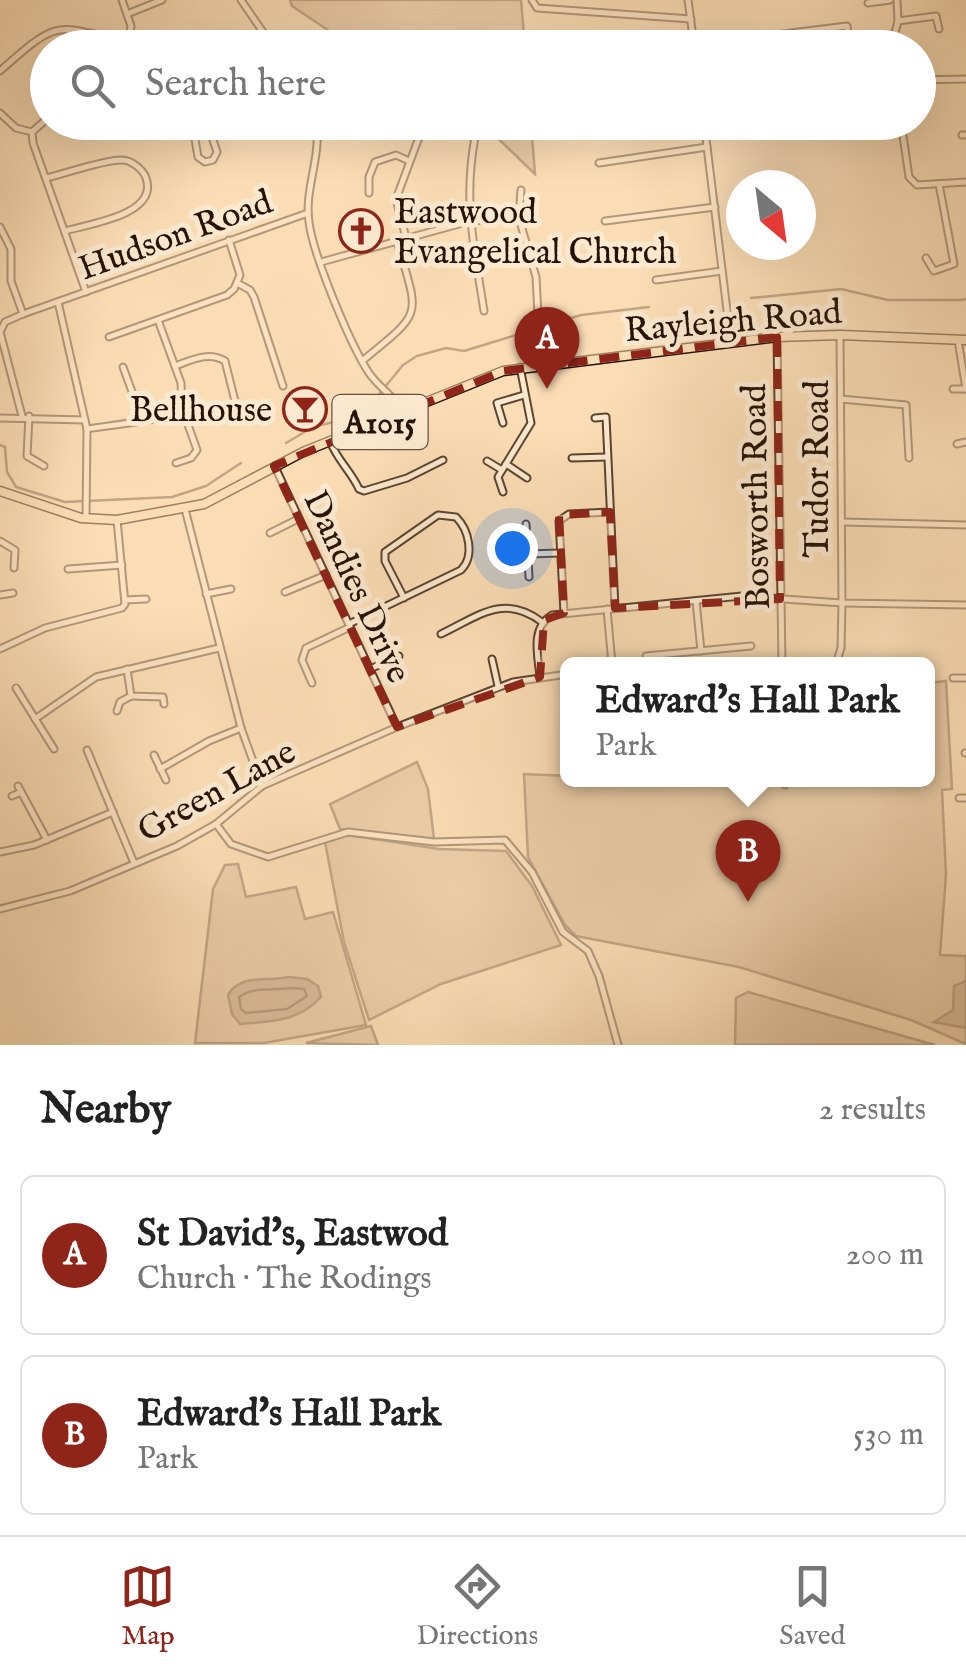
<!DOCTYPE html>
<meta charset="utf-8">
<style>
body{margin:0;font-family:"IM FELL English",serif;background:#f6f6f6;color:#222}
.compass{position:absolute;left:726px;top:170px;width:90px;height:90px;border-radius:50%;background:#fff;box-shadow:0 10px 40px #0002;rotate:151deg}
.you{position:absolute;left:512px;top:548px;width:35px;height:35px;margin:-25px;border:8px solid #fff;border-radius:50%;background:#1a73e8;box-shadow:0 0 0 15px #1a73e833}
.badge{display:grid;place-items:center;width:65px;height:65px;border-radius:50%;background:#8f2418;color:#fff;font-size:32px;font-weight:700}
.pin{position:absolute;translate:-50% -82px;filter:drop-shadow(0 2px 5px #0008)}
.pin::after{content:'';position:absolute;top:52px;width:35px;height:30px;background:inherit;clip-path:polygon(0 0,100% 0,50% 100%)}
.popup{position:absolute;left:560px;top:657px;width:375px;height:130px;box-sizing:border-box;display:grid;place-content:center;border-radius:15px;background:#fff;filter:drop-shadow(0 2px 8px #0005);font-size:32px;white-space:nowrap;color:#767676}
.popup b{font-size:38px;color:#222}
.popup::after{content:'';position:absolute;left:50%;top:100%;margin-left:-20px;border:20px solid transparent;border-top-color:#fff}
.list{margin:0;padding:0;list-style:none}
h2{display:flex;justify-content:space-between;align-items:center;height:130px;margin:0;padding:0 40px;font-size:42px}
h2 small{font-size:32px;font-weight:400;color:#767676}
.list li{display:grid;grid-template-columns:65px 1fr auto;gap:30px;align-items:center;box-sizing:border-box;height:160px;margin:0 20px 20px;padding:0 20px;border:2px solid #e0e0e0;border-radius:15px}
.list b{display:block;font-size:38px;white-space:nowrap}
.list p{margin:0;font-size:32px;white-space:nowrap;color:#767676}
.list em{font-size:32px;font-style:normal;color:#767676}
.icon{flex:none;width:55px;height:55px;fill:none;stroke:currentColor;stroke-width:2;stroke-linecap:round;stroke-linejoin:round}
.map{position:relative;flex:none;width:966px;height:1045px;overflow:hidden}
.search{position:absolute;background:#fff;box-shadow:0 10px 40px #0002;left:30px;right:30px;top:30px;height:110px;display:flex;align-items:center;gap:25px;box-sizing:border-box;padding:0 35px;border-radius:55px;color:#767676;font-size:38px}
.sheet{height:490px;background:#fff}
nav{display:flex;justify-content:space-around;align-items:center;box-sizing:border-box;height:140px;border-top:2px solid #e0e0e0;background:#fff;font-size:28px;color:#767676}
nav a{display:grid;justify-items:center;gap:5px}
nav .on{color:#8f2418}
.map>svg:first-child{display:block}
.green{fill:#d7ba97;stroke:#7f664e;stroke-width:2.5}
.water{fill:#b39879;stroke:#7b624b;stroke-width:2.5}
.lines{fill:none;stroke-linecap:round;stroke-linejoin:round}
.shore{stroke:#6d543f;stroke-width:2.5}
.stream{stroke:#7b624b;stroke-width:2.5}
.minor-casing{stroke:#5c4431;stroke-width:9}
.major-casing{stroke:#271105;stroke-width:11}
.minor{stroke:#fce9cf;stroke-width:5}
.major{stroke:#fbddb5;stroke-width:8}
.marked{fill:none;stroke:#8f2418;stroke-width:8;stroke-dasharray:20 12;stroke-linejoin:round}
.labels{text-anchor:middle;stroke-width:10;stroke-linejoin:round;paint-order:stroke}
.shield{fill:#fce9cf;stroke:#675242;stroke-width:2.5}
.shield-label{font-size:32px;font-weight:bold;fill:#271105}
.poi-label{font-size:35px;fill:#271105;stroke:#fce9cf;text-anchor:start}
.street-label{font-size:35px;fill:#271105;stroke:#fce9cf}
</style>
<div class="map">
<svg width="966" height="1045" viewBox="0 0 966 1045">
<rect width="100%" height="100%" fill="#fbddb5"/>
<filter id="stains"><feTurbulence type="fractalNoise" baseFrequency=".002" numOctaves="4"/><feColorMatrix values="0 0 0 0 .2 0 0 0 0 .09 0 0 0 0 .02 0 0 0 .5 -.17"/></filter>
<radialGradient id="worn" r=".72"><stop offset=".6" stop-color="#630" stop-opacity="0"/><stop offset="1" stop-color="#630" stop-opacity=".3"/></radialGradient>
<g class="green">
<polygon points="290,0 521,0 525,47 353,47 292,6"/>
<polygon points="481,123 531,123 535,174 482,123"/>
<polygon points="946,681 952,789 942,790 946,874 940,955 966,956 966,1044 911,1020 739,967 576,936 565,925 528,857 524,774 568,776 568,780 813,784 814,780 928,780 928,683"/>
<polygon points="417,762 428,789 434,839 340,829 330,804"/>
<polygon points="348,835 439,849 506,851 532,886 561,945 441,984 369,1020 344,942 325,842"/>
<polygon points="238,864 246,897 296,887 305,919 333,912 366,1025 264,1043 195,1043 213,889 225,865"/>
<polygon points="748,992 935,1045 735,1045 736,998"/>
<polygon points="371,1026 378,1045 306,1043"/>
</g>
<g class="water">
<path d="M289,977L307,979L318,986L321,997C298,1022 272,1021 240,1024L232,1014L228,995C241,973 267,982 289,977Z"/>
<polygon points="966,981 966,1028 934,1022 953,1010 954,986"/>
</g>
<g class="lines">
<path class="shore" d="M290,988L304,989L307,996L287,1009L246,1013L241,1009L239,997C253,986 273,991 290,988Z"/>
<g class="stream">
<polyline points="751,298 841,289 888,300 959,300"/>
<polyline points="961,300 966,299"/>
<polyline points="286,443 313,427 362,415 403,365 417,356 446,348 464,351 581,315 649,307"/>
<polyline points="0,445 5,447 7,472 16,487 65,502 172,497 206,486 241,463"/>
</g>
<g class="minor-casing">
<g id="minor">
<polyline points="122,0 131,26 128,48"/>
<polyline points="241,0 274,48"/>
<polyline points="532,0 537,8 691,19"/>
<polyline points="688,0 694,45"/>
<polyline points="868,3 890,0"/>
<polyline points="127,14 162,0"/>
<polyline points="898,21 936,16 939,29"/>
<polyline points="694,45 847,26 850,48"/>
<polyline points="249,48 269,40"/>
<polyline points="891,48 898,21 897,0"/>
<path d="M0,71C60,18 53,25 129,42"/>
<polyline points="918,80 966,79"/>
<polyline points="0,113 16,128 32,132"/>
<polyline points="48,118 32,132 33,143 86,292"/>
<path d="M316,122C322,156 304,189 309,222C313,255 350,344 369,373C379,388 395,396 403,413"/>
<polyline points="704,122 731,343"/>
<polyline points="901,122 909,177 917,185 966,182"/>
<polyline points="210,131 217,152 213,160 205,162 198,157 195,139 198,135 232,122"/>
<polyline points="962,135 966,135"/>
<path d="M475,137C463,202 474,246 484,311"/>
<polyline points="599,163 707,147"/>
<path d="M46,178C64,174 106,159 122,160C131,160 143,169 146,178C159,215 89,224 65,231"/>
<polyline points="369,193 369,177 375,162 396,155 409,161"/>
<polyline points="519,218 521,190"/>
<polyline points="605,221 715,207"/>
<polyline points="0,227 11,249 11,281 23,314"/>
<polyline points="406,238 396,199 421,132 420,122"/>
<polyline points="926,258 934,271 954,264 939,184"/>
<polyline points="321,262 470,221 519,218 536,277 538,315"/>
<polyline points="656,280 722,271"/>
<polyline points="237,283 250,290 254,297 283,386"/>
<polyline points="58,302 87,429 86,519"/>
<polyline points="0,332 5,322 23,314 308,213"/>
<polyline points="0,332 22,416"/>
<polyline points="840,336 842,603 966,605"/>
<polyline points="109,337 227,295 234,289 240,275 229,240"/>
<polyline points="777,337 782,664"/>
<polyline points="958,340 966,389"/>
<path d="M362,361C425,310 419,318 397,241"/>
<path d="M175,366C192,360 208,351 225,361L238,413"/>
<polyline points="123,367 142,419"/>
<polyline points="953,389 965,389"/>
<polyline points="841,399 906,405 909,458"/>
<polyline points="174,409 187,422 197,450 191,458 176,463"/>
<polyline points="29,416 27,456 44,466"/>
<polyline points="0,418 85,420"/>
<polyline points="595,418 606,417 615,608"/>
<polyline points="503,423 497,403 524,395"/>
<path d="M87,429C103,426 159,421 170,413C180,406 182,395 181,383L158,320"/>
<path d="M330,441C337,460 351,471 359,489L364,491L407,478L443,460"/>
<polyline points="957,444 966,442"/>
<polyline points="572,458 607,457"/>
<polyline points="487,461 502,470"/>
<polyline points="506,464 527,478"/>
<polyline points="275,467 397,727"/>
<polyline points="503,492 498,477 531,423 520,367"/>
<polyline points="185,509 241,728 262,786"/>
<polyline points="842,522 966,525"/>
<polyline points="526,524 529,577"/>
<polyline points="270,533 298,519"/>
<polyline points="0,541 15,550 14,568"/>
<polyline points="528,554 560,553"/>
<polyline points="68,569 122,565"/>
<polyline points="285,592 326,575"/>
<polyline points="206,594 231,589"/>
<polyline points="0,595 13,593"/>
<polyline points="125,600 146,599"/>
<polyline points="696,601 701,651"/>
<polyline points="607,609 612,664"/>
<polyline points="564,613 559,521 569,514 610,512"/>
<path d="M349,624L461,570C475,556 469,530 456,517L438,515L385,552V561L404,598"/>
<path d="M441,634C479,616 503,593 542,622"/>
<polyline points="0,649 45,628 122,608 125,604 117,520"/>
<polyline points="646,656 751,646"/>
<polyline points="492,659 498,686"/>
<polyline points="127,669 131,696 163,697 164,704"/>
<polyline points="370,669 399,656"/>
<path d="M540,677C538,655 530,628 552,615L742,596L842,603L841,648L836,664"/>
<polyline points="953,678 966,678"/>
<polyline points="312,683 302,660 306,648 350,627"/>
<polyline points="16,688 54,749"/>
<polyline points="117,711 120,702 131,696"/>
<polyline points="35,719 96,677 219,648"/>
<polyline points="87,750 134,863"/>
<polyline points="965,753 966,753"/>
<polyline points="154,755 166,780"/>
<polyline points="160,769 209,741 241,728"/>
<polyline points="785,780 785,785"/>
<polyline points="18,786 47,840"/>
<polyline points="12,796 21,792"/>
<polyline points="959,798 966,798"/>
<polyline points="216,824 231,844 268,857 348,832 434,842 505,840 532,872 563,932 588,951 599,976 618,1045"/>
<polyline points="0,852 34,845 113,812"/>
<polyline points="0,909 70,891 177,846 216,824 262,786 397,727 513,682 568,674"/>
</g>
</g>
<g class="major-casing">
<polyline id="major" points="0,491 81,518 117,520 204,504 303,452 503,371 777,337 840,335 966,340"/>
</g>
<use href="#minor" class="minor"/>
<use href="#major" class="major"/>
</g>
<path d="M0 0H966V1045H0ZM777,337L780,599L615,608L610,512L559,515L564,613L544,620L540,677L397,727L274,466L503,371Z" fill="#fbddb5" fill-opacity=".55" fill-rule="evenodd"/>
<path class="marked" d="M777,337L780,599L615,608L610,512L559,515L564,613L544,620L540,677L397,727L274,466L503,371Z"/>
<defs>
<g id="church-ring" transform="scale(2.25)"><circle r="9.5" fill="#fce9cf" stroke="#8f2418" stroke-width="1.5"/><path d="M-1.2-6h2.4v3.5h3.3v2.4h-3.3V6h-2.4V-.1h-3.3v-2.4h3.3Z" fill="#8f2418"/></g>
<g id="bar-ring" transform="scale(2.25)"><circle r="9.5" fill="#fce9cf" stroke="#8f2418" stroke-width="1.5"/><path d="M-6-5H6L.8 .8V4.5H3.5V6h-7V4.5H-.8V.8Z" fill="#8f2418"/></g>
</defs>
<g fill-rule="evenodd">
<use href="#church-ring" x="361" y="231"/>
<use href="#bar-ring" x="305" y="409"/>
</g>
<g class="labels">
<rect class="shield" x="332.5" y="395" width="95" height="54" rx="8"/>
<g class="shield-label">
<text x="380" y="433">A1015</text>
</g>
<g class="poi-label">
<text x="394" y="223">Eastwood<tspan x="394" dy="40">Evangelical Church</tspan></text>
<text x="272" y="421" text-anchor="end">Bellhouse</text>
</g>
<g class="street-label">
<text transform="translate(175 234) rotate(-20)" y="12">Hudson Road</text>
<text transform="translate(733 320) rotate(-5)" y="12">Rayleigh Road</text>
<text transform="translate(816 469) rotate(-90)" y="12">Tudor Road</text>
<text transform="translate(755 497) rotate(-91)" y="12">Bosworth Road</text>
<text transform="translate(358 586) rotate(65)" y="12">Dandies Drive</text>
<text transform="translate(216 790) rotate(-29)" y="12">Green Lane</text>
</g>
</g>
<rect width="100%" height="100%" filter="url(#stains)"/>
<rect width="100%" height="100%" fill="url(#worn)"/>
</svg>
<svg class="compass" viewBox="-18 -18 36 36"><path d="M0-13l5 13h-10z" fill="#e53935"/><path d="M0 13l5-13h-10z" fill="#767676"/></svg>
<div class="you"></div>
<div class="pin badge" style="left:547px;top:389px">A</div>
<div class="pin badge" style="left:748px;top:902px">B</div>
<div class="popup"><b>Edward's Hall Park</b>Park</div>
<div class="search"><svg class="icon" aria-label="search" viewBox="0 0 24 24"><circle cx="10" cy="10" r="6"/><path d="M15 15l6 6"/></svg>Search here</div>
</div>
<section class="sheet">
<h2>Nearby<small>2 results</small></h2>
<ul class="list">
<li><span class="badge">A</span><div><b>St David's, Eastwod</b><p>Church · The Rodings</p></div><em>200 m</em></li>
<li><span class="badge">B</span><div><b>Edward's Hall Park</b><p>Park</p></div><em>530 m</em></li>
</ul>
</section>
<nav>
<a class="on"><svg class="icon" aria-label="map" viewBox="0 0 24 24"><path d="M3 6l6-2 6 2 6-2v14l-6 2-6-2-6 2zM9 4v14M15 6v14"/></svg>Map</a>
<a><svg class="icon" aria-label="directions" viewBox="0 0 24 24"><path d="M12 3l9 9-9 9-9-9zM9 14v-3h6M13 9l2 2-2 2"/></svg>Directions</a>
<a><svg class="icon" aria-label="saved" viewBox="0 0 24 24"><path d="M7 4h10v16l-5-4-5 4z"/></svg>Saved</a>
</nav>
